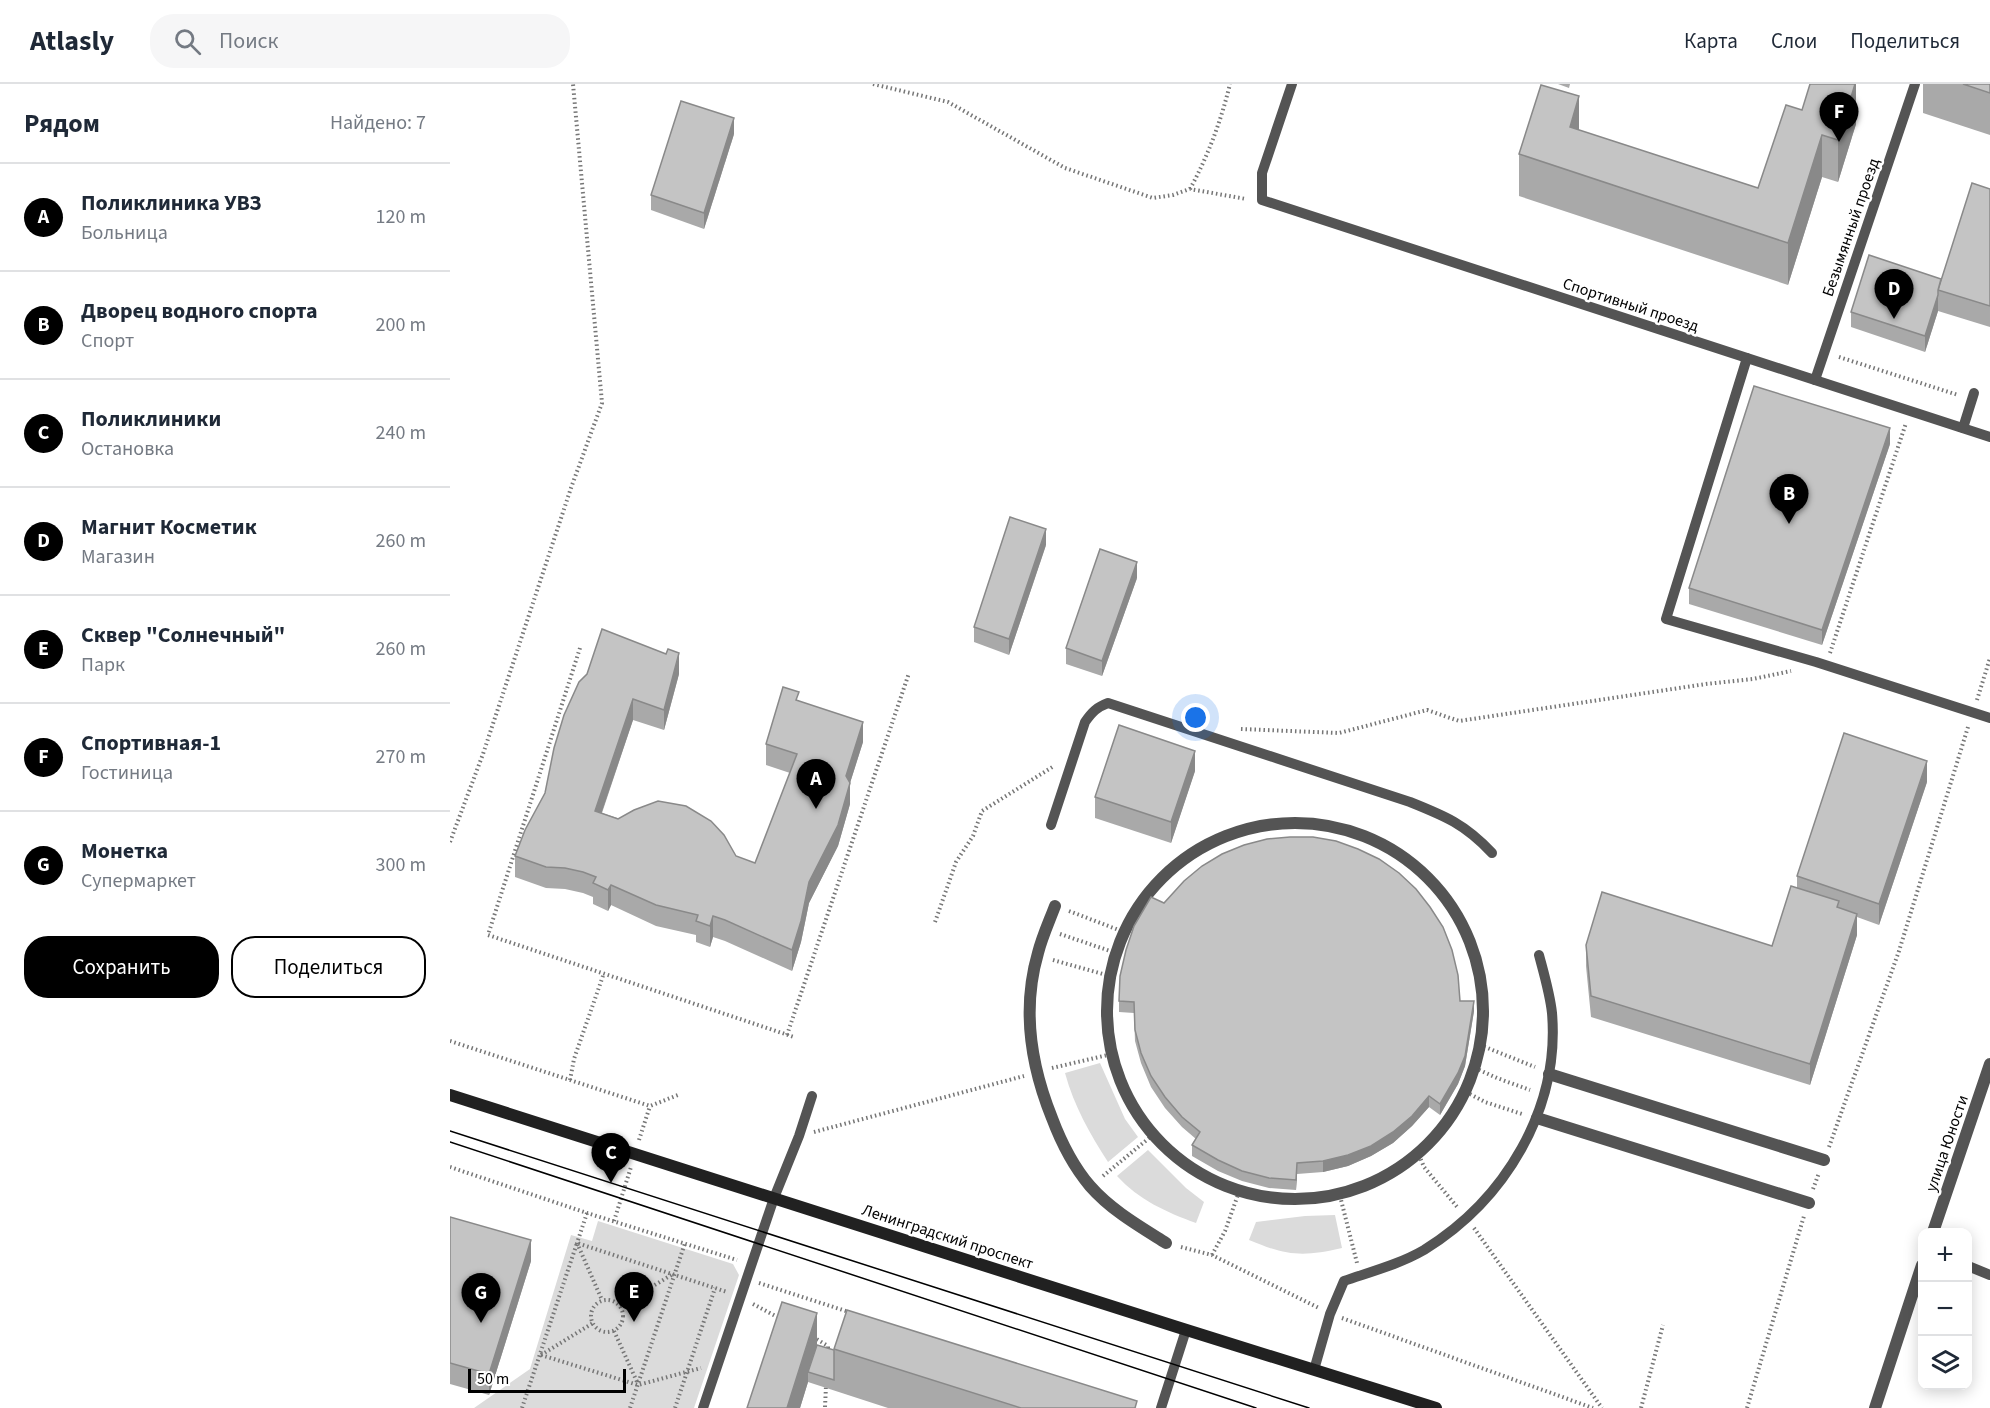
<!DOCTYPE html>
<html lang="ru">
<meta charset="utf-8">
<style>
body{margin:0;font-family:"Source Sans 3",sans-serif;background:#f6f6f7;color:#1f2937}
.controls{position:absolute;right:18px;bottom:18px;display:grid;overflow:hidden;border-radius:12px;box-shadow:0 3px 15px #0003}
.controls button{width:54px;height:54px;display:grid;place-items:center;padding:0;border:0;border-bottom:2px solid #e0e1e3;background:#fff;color:#1f2937;font:30px sans-serif}
.scale{position:absolute;left:18px;bottom:15px;width:158px;box-sizing:border-box;padding-left:6px;border:3px solid #000;border-top:0;font-size:16px;line-height:21px;white-space:nowrap;color:#000;-webkit-text-stroke:4px #fff;paint-order:stroke}
.you{position:absolute;left:746px;top:634px;width:21px;height:21px;margin:-15px;border:4px solid #fff;border-radius:50%;background:#1a73e8;box-shadow:0 0 0 9px #1a73e833}
.badge{display:grid;place-items:center;width:39px;height:39px;border-radius:50%;background:#000;color:#fff;font-size:20px;font-weight:700}
.pin{position:absolute;translate:-50% -50px;filter:drop-shadow(0 2px 3px #0008)}
.pin::after{content:'';position:absolute;top:32px;width:21px;height:18px;background:inherit;clip-path:polygon(0 0,100% 0,50% 100%)}
.list{margin:0;padding:0;list-style:none}
h2{display:flex;justify-content:space-between;align-items:center;height:78px;margin:0;padding:0 24px;font-size:26px}
h2 small{font-size:20px;font-weight:400;color:#747a83}
.list li{display:grid;grid-template-columns:39px 1fr auto;gap:18px;align-items:center;box-sizing:border-box;height:108px;padding:0 24px;border-top:2px solid #e0e1e3}
.list b{display:block;font-size:22px;white-space:nowrap}
.list p{margin:0;font-size:20px;white-space:nowrap;color:#747a83}
.list em{font-size:20px;font-style:normal;color:#747a83}
.actions{display:flex;gap:12px;padding:18px 24px}
.actions a{flex:1;padding:14px 0;border:2px solid #000;border-radius:24px;text-align:center;font-size:21px;color:#000}
.actions .main{background:#000;color:#fff}
.icon{flex:none;width:33px;height:33px;fill:none;stroke:currentColor;stroke-width:2;stroke-linecap:round;stroke-linejoin:round}
.map{position:relative;flex:none;width:1540px;height:1324px;overflow:hidden}
header{display:flex;align-items:center;gap:36px;box-sizing:border-box;height:84px;padding:0 30px;background:#fff;border-bottom:2px solid #e0e1e3}
header strong{font-size:28px}
nav{display:flex;gap:33px;margin-inline-start:auto;font-size:21px}
.search{width:420px;height:54px;background:#f6f6f7;display:flex;align-items:center;gap:15px;box-sizing:border-box;padding:0 21px;border-radius:24px;color:#747a83;font-size:22px}
main{display:flex}
aside{flex:1;background:#fff}
.map>svg:first-child{display:block}
.green{fill:#dbdbdb}
.lines{fill:none;stroke-linecap:round;stroke-linejoin:round}
.path{stroke:#767676;stroke-width:4;stroke-dasharray:1.5 3;stroke-linecap:butt}
.lane{stroke:#545454;stroke-width:10}
.street{stroke:#545454;stroke-width:12}
.secondary{stroke:#212121;stroke-width:12}
.tram{stroke:#000;stroke-width:1.5}
.wall{fill:#a9a9a9}
.shaded-wall{fill:#898989}
.building{fill:#c4c4c4;stroke:#898989;stroke-width:1.5}
.labels{text-anchor:middle;stroke-width:5;stroke-linejoin:round;paint-order:stroke}
.street-label{font-size:16px;fill:#000;stroke:#fff}
</style>
<header>
<strong>Atlasly</strong>
<div class="search"><svg class="icon" aria-label="search" viewBox="0 0 24 24"><circle cx="10" cy="10" r="6"/><path d="M15 15l6 6"/></svg>Поиск</div>
<nav><a>Карта</a><a>Слои</a><a>Поделиться</a></nav>
</header>
<main>
<aside>
<h2>Рядом<small>Найдено: 7</small></h2>
<ul class="list">
<li><span class="badge">A</span><div><b>Поликлиника УВЗ</b><p>Больница</p></div><em>120 m</em></li>
<li><span class="badge">B</span><div><b>Дворец водного спорта</b><p>Спорт</p></div><em>200 m</em></li>
<li><span class="badge">C</span><div><b>Поликлиники</b><p>Остановка</p></div><em>240 m</em></li>
<li><span class="badge">D</span><div><b>Магнит Косметик</b><p>Магазин</p></div><em>260 m</em></li>
<li><span class="badge">E</span><div><b>Сквер &quot;Солнечный&quot;</b><p>Парк</p></div><em>260 m</em></li>
<li><span class="badge">F</span><div><b>Спортивная-1</b><p>Гостиница</p></div><em>270 m</em></li>
<li><span class="badge">G</span><div><b>Монетка</b><p>Супермаркет</p></div><em>300 m</em></li>
</ul>
<div class="actions"><a class="main">Сохранить</a><a>Поделиться</a></div>
</aside>
<div class="map">
<svg width="1540" height="1324" viewBox="0 0 1540 1324">
<rect width="100%" height="100%" fill="#fff"/>
<g class="green">
<path d="M650,979L675,1035L688,1053L658,1078C640,1050 624,1022 615,989Z"/>
<path d="M698,1066L736,1104L754,1118L746,1139C716,1128 689,1116 667,1092Z"/>
<path d="M885,1131L892,1164C853,1173 837,1172 799,1156L806,1138L855,1132Z"/>
<polygon points="148,1137 283,1180 289,1191 244,1324 24,1324 80,1285 121,1151 142,1157"/>
</g>
<g class="lines">
<g class="path">
<polyline points="423,0 498,18 615,84 703,114 723,111 740,105 796,115"/>
<path d="M740,105C758,72 771,37 780,0"/>
<polyline points="1389,273 1508,311"/>
<polyline points="130,564 38,851 344,953"/>
<polyline points="1380,569 1456,339"/>
<polyline points="1527,616 1540,574"/>
<polyline points="791,645 889,649 977,626 1009,637 1256,600 1303,595 1341,587"/>
<polyline points="0,758 33,670 121,404 152,319 123,0"/>
<polyline points="619,827 674,848"/>
<polyline points="485,838 506,778 523,752 532,727 604,682"/>
<polyline points="610,850 666,869"/>
<polyline points="603,876 660,892"/>
<polyline points="337,951 459,589"/>
<polyline points="0,957 200,1022 228,1011"/>
<polyline points="1030,961 1085,983"/>
<polyline points="602,984 662,970"/>
<polyline points="1025,984 1047,994 1080,1006"/>
<polyline points="120,996 124,975 154,889"/>
<polyline points="1016,1008 1035,1018 1072,1030"/>
<polyline points="364,1048 574,992"/>
<polyline points="189,1056 200,1022"/>
<polyline points="1379,1063 1449,867 1518,643"/>
<polyline points="969,1071 974,1083 1008,1124"/>
<polyline points="0,1083 137,1129 287,1176"/>
<polyline points="653,1092 704,1050"/>
<polyline points="1363,1105 1369,1089"/>
<polyline points="890,1112 907,1179"/>
<polyline points="137,1129 127,1159 152,1216"/>
<polyline points="164,1137 181,1083"/>
<polyline points="1024,1144 1152,1324"/>
<polyline points="731,1163 762,1171 869,1224"/>
<polyline points="762,1171 775,1147 789,1108"/>
<polyline points="309,1199 399,1228"/>
<circle cx="157" cy="1232" r="16"/>
<polyline points="303,1220 331,1235"/>
<polyline points="170,1222 223,1190"/>
<polyline points="892,1234 1143,1324"/>
<polyline points="164,1247 188,1300"/>
<polyline points="363,1253 378,1262 378,1267"/>
<polyline points="91,1271 188,1301 251,1284"/>
<polyline points="91,1271 143,1239"/>
<polyline points="375,1323 376,1302"/>
<polyline points="72,1324 127,1159 277,1208"/>
<polyline points="180,1324 235,1159"/>
<polyline points="225,1324 265,1204"/>
<polyline points="1191,1324 1213,1241"/>
<polyline points="1297,1324 1354,1132"/>
</g>
<g class="lane">
<polyline points="842,0 812,89 812,116 1540,353"/>
<polyline points="1297,274 1216,535 1366,578 1540,634"/>
<polyline points="1365,296 1465,0"/>
<polyline points="1513,344 1524,309"/>
<path d="M601,741L635,638C642,628 647,623 658,619L960,718C995,732 1015,740 1042,769"/>
<polyline points="1518,1182 1540,1191"/>
<path d="M864,1286L880,1230L894,1197C920,1188 950,1180 974,1166C1055,1116 1110,1025 1102,929C1100,910 1094,890 1089,871"/>
<polyline points="253,1324 324,1114 349,1052 362,1012"/>
<polyline points="711,1324 736,1246"/>
</g>
<g class="street">
<circle cx="845" cy="927" r="188"/>
<path d="M605,822C599,838 592,853 588,869C572,924 581,982 602,1034C611,1058 623,1082 640,1102C661,1126 689,1142 716,1159"/>
<polyline points="1099,990 1374,1076"/>
<polyline points="1087,1034 1359,1119"/>
<polyline points="1483,1148 1540,980"/>
<polyline points="1425,1324 1472,1181"/>
</g>
<polyline class="secondary" points="0,1011 727,1243 986,1324"/>
<g class="tram">
<polyline points="0,1047 859,1324"/>
<polyline points="0,1058 806,1324"/>
</g>
</g>
<g class="wall">
<polygon points="1108,0 1120,0 1119,4"/>
<polygon points="1406,0 1406,40 1388,98 1372,93 1338,201 1069,112 1069,70 1129,46 1308,104 1352,26"/>
<polygon points="1473,0 1540,0 1540,51 1473,29"/>
<polygon points="284,50 254,145 201,126 201,111"/>
<polygon points="1540,105 1540,243 1488,227 1475,268 1401,243 1401,228 1491,195"/>
<polygon points="1440,360 1372,561 1239,520 1239,504"/>
<polygon points="596,461 559,571 524,558 524,543"/>
<polygon points="687,494 652,592 616,580 616,564"/>
<polygon points="229,590 214,646 183,636 152,729 286,772 305,779 340,689 316,681 316,660 349,617 413,658 400,699 400,720 388,762 359,819 351,858 342,887 275,857 263,853 260,863 246,858 246,851 206,842 161,821 158,827 143,820 143,813 133,809 115,805 96,804 65,793 65,772 95,709 114,631"/>
<polygon points="745,687 721,759 645,734 645,713"/>
<polygon points="1477,698 1429,841 1407,833 1407,851 1360,1001 1141,933 1136,882 1136,861 1322,862 1347,803 1347,792"/>
<polygon points="714,819 1010,917 1024,927 1015,982 1008,1000 990,1031 979,1023 962,1042 943,1059 921,1072 898,1082 873,1088 847,1090 846,1106 819,1104 792,1097 768,1087 742,1072 742,1061 746,1055 732,1043 715,1024 701,1003 691,979 685,957 684,929 669,928 669,917"/>
<polygon points="0,1133 81,1177 39,1311 0,1300"/>
<polygon points="367,1261 384,1266 384,1265 687,1324 438,1324 358,1298 350,1324 297,1324"/>
</g>
<g class="shaded-wall">
<polygon points="1405,0 1406,0 1406,40 1388,98 1388,56"/>
<polygon points="1129,12 1129,54 1120,43"/>
<polygon points="284,34 284,50 254,145 254,129"/>
<polygon points="1372,51 1372,93 1338,201 1338,159"/>
<polygon points="1488,211 1488,227 1475,268 1475,252"/>
<polygon points="1440,344 1440,360 1372,561 1372,546"/>
<polygon points="596,445 596,461 559,571 559,555"/>
<polygon points="687,478 687,494 652,592 652,577"/>
<polygon points="229,569 229,590 214,646 214,626"/>
<polygon points="183,615 183,636 145,748 145,727"/>
<polygon points="413,638 413,658 400,699 400,720 388,762 359,819 351,858 342,887 342,866 359,798 396,692"/>
<polygon points="745,667 745,687 721,759 721,738"/>
<polygon points="1477,677 1477,698 1429,841 1429,820"/>
<polygon points="161,801 161,821 158,827 158,806"/>
<polygon points="1407,830 1407,851 1360,1001 1360,980"/>
<polygon points="263,832 263,853 260,863 260,842"/>
<polygon points="1024,917 1024,927 1015,982 1008,1000 990,1031 990,1020"/>
<polygon points="979,1012 979,1023 962,1042 943,1059 921,1072 898,1082 873,1088 873,1077"/>
<polygon points="847,1079 847,1090 846,1106 846,1096"/>
<polygon points="81,1156 81,1177 39,1311 39,1290"/>
<polygon points="367,1229 367,1271 358,1288 358,1298 350,1324 337,1324"/>
</g>
<g class="building">
<polygon points="1360,0 1405,0 1388,56 1372,51 1338,159 1069,70 1091,1 1129,12 1120,43 1308,104 1336,21 1352,26"/>
<polygon points="1513,0 1540,0 1540,9"/>
<polygon points="231,17 284,34 254,129 201,111"/>
<polygon points="1522,99 1540,105 1540,222 1488,206"/>
<polygon points="1419,171 1491,195 1488,206 1488,211 1475,252 1401,228"/>
<polygon points="1304,302 1440,344 1372,546 1239,504"/>
<polygon points="560,433 596,445 559,555 524,543"/>
<polygon points="650,465 687,478 652,577 616,564"/>
<polygon points="152,545 216,570 218,565 229,569 214,626 183,615 145,727 168,735 184,726 208,717 236,722 261,737 274,751 286,772 305,779 347,670 316,660 333,603 349,608 346,616 413,638 396,692 400,699 388,741 359,798 351,837 342,866 275,836 263,832 260,842 246,837 248,831 206,821 161,801 158,806 143,799 146,793 133,788 115,784 96,783 65,772 75,746 95,709 104,664 114,631 129,598 137,590"/>
<polygon points="669,641 745,667 721,738 645,713"/>
<polygon points="1394,649 1477,677 1429,820 1347,792"/>
<polygon points="840,753 863,753 886,757 908,765 929,775 949,789 966,805 980,823 993,843 1002,866 1008,891 1010,917 1024,917 1015,972 1008,989 990,1020 979,1012 962,1032 943,1048 921,1062 898,1071 873,1077 847,1079 846,1096 819,1094 792,1087 768,1076 742,1061 750,1048 732,1033 715,1013 701,992 691,969 685,946 684,918 669,917 670,892 676,866 684,842 701,813 714,819 734,797 752,782 772,770 794,761 817,755"/>
<polygon points="1341,802 1389,817 1387,823 1407,830 1360,980 1141,912 1136,861 1152,808 1322,862"/>
<polygon points="0,1133 81,1156 39,1290 0,1279"/>
<polygon points="332,1218 367,1229 337,1324 297,1324"/>
<polygon points="397,1226 687,1317 685,1324 571,1324 384,1265"/>
<polygon points="367,1261 384,1266 384,1296 358,1288"/>
</g>
<g class="labels">
<g class="street-label">
<text transform="translate(1400 143) rotate(-71)" y="6">Безымянный проезд</text>
<text transform="translate(1181 220) rotate(18)" y="6">Спортивный проезд</text>
<text transform="translate(1496 1059) rotate(-71)" y="6">улица Юности</text>
<text transform="translate(498 1152) rotate(18)" y="6">Ленинградский проспект</text>
</g>
</g>
</svg>
<div class="controls">
<button>+</button>
<button>−</button>
<button><svg class="icon" aria-label="layers" viewBox="0 0 24 24"><path d="M12 4l9 5-9 5-9-5zM3 14l9 5 9-5"/></svg></button>
</div>
<div class="scale">50 m</div>
<div class="you"></div>
<div class="pin badge" style="left:366px;top:725px">A</div>
<div class="pin badge" style="left:1339px;top:440px">B</div>
<div class="pin badge" style="left:161px;top:1099px">C</div>
<div class="pin badge" style="left:1444px;top:235px">D</div>
<div class="pin badge" style="left:184px;top:1238px">E</div>
<div class="pin badge" style="left:1389px;top:58px">F</div>
<div class="pin badge" style="left:31px;top:1239px">G</div>
</div>
</main>
